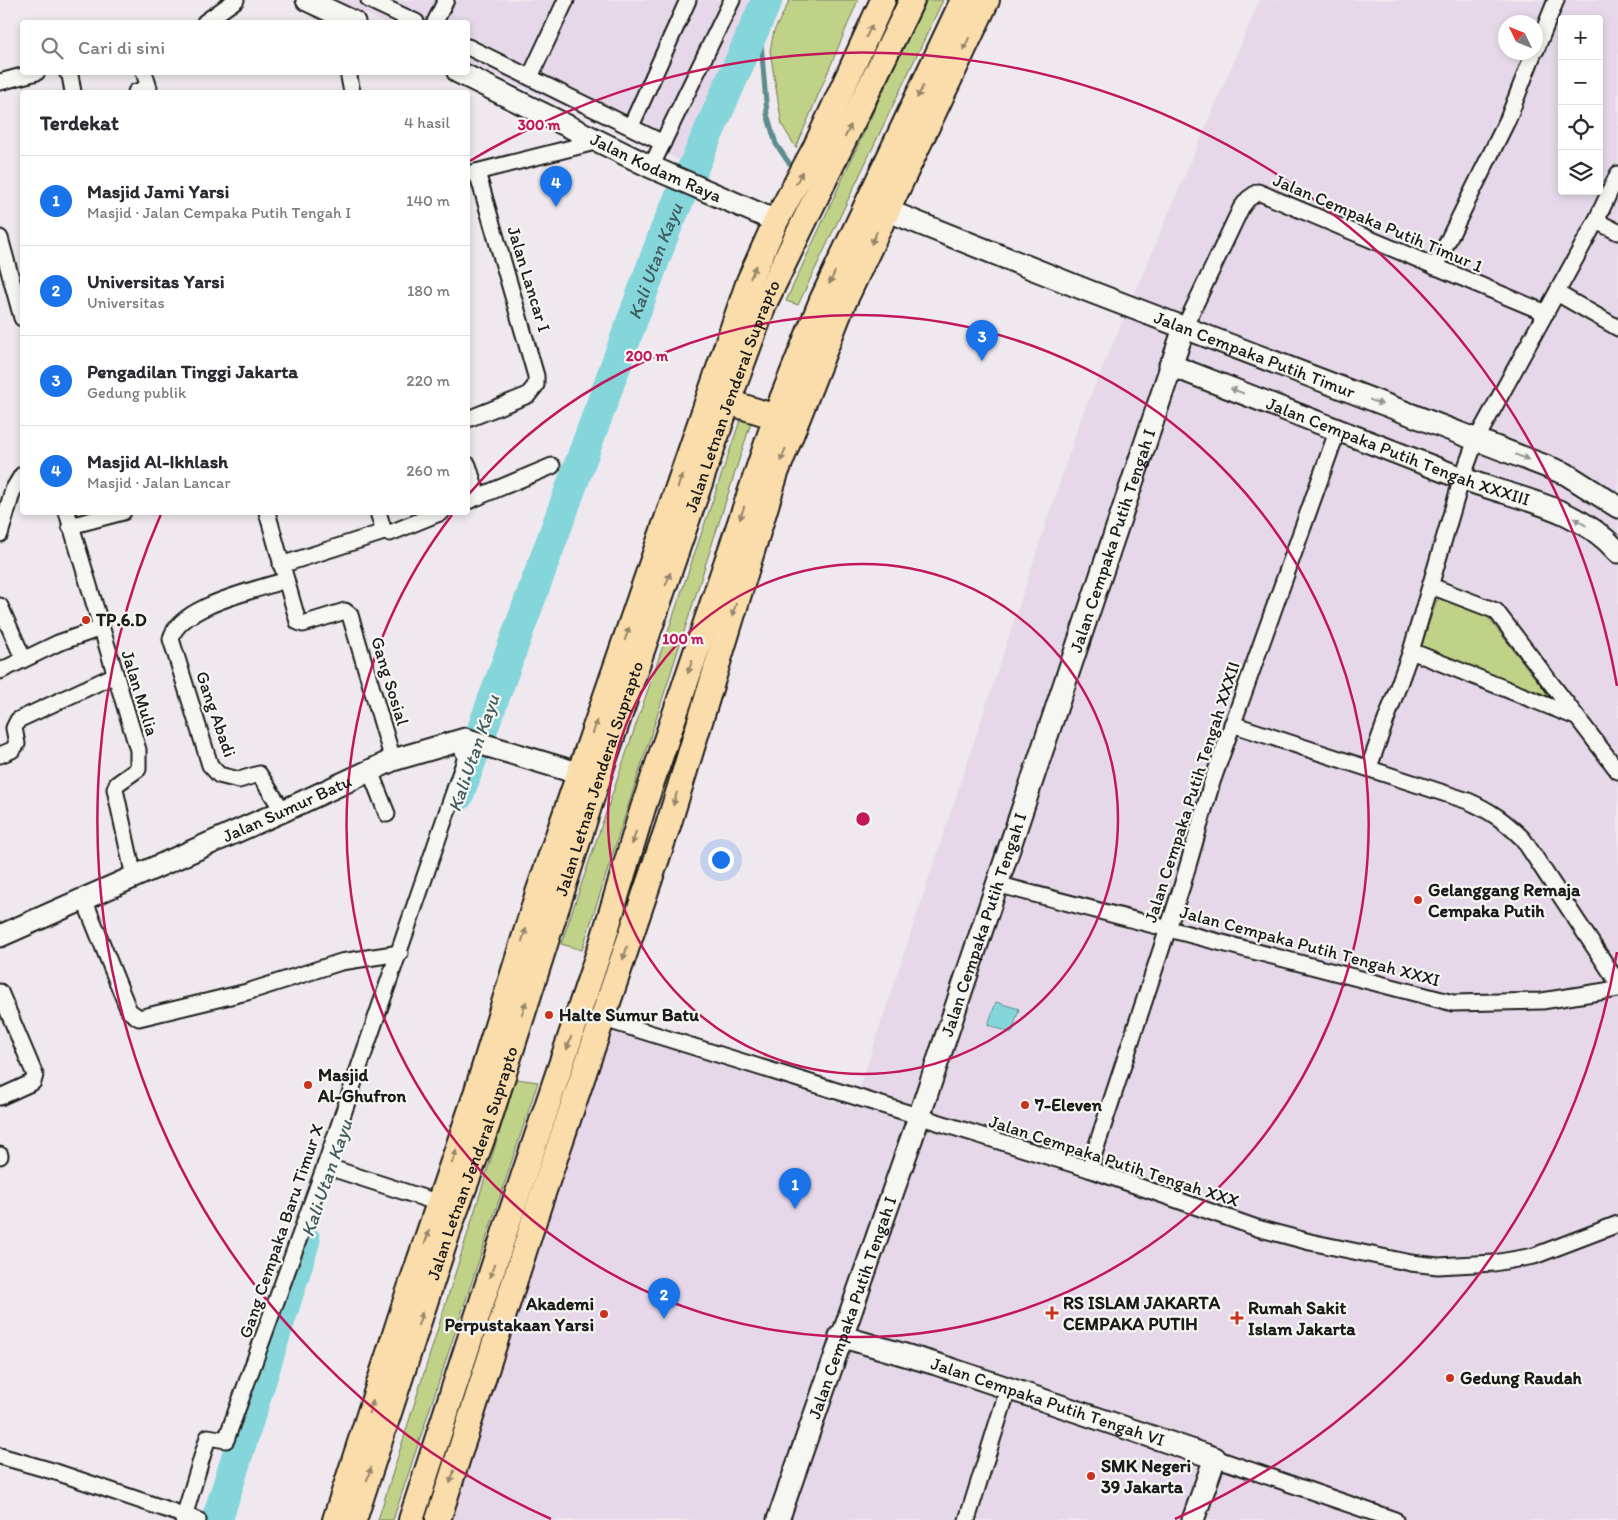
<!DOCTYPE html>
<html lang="id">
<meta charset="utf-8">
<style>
body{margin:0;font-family:Itim,sans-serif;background:#f2f2f3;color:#2b2b33}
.controls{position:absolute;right:15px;top:15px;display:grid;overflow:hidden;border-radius:5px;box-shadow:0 2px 8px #0003}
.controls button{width:45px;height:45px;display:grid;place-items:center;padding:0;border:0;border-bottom:1px solid #e1e1e2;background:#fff;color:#2b2b33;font:25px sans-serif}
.compass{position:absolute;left:1498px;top:15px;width:45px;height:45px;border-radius:50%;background:#fff;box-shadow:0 2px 8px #0003;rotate:313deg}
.you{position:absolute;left:720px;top:859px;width:18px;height:18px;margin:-12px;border:4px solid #fff;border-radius:50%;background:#1a73e8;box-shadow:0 0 0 8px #1a73e833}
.badge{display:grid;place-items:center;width:32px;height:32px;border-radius:50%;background:#1a73e8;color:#fff;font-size:16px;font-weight:700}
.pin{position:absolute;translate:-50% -41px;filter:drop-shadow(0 1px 2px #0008)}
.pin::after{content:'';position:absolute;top:26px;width:18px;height:15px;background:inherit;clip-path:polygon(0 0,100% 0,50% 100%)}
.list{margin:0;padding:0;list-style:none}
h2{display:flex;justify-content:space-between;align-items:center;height:65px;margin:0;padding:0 20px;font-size:21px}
h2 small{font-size:16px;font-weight:400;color:#7c7c81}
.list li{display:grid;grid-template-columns:32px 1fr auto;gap:15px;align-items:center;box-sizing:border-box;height:90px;padding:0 20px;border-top:1px solid #e1e1e2}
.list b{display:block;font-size:19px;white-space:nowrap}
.list p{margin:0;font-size:16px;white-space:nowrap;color:#7c7c81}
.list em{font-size:16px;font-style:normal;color:#7c7c81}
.icon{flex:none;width:28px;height:28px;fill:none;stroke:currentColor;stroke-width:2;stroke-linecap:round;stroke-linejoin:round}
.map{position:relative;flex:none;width:1618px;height:1520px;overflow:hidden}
.search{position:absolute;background:#fff;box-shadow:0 2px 8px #0003;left:20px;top:20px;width:450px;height:55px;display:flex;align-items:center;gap:12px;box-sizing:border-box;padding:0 18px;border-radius:5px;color:#7c7c81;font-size:19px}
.panel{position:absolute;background:#fff;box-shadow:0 2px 8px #0003;left:20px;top:90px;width:450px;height:425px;border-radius:5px}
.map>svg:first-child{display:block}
.built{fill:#e6d8e9;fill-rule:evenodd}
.green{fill:#c0d287;stroke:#6e7752}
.water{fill:#85d6db;stroke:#5b8c8f}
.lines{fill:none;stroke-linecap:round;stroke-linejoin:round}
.stream{stroke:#5b8c8f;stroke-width:5}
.river{stroke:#85d6db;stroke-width:31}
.street-casing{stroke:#1c1c1c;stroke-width:19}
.secondary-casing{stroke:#1c1c1c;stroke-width:25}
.primary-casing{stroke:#1c1c1c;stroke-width:28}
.street{stroke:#f6f6f2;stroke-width:15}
.secondary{stroke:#f6f6f2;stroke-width:21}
.primary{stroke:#faddab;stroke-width:24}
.oneway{fill:#96866b}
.oneway2{fill:#949492}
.ring{fill:none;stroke:#c2185b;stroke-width:2.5}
.poi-dot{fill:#c8321e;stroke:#f6f6f2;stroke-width:2}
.labels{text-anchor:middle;stroke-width:4.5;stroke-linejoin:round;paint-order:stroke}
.street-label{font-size:18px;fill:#1c1c1c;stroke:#f6f6f2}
.poi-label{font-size:18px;font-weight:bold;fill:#1c1c1c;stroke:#f6f6f2;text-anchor:start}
.water-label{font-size:19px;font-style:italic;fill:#415d5f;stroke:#f6f6f2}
.centre{fill:#c2185b;stroke:#f6f6f2;stroke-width:2.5}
.ring-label{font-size:15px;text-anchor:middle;font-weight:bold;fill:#c2185b;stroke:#f6f6f2;stroke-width:4.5;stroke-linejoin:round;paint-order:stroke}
</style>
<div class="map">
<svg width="1618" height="1520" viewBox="0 0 1618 1520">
<rect width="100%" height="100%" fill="#efe8ee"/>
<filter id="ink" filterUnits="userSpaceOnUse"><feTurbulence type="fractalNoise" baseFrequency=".02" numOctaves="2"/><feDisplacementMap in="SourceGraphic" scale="10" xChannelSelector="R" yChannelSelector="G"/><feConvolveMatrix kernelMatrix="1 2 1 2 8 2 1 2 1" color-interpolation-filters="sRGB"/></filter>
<g filter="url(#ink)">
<g class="built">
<polygon points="336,0 758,0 688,164 468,62 468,22 383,22"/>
<path d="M1260,0H1618V1520H449L612,1029L853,1108L1081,418ZM1562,19H1599V191H1562ZM1506,22H1536V52H1506Z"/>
</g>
<g class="green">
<polygon points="790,0 858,0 796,148 782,125 770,51 774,31"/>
<polygon points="927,0 943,0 798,305 786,301 895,65"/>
<polygon points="745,406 755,410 582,950 561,944"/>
<polygon points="1438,598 1486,615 1550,697 1420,646"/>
<polygon points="516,1079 538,1082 393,1520 378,1520"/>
</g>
<polygon class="water" points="996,1002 1019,1009 1012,1033 988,1025"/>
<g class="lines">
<polyline class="stream" points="759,19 767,114 776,144 789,163"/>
<g class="river">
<path id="s1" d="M458,796L665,231L767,0"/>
<polyline points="217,1520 305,1240"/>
</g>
<g class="street-casing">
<g id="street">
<polyline points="369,0 416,22"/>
<polyline points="205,22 236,0"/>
<polyline points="435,22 446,0"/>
<polyline points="468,47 663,143"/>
<polyline points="1536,50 1556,0"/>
<polyline points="67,72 70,75 73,92"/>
<polyline points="348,72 352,92"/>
<polyline points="530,77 566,0"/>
<polyline points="0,82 37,72"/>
<polyline points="136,92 149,88 144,72"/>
<polyline points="631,126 688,0"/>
<polyline points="651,167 732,0"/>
<polyline points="468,174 599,141"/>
<polyline points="1596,221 1618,232"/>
<polyline points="0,238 22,318"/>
<polyline points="1435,267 1508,119 1534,52"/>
<polyline points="1557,293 1618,328"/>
<polyline points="1184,328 1241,208 1248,199 1258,192 1546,313"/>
<polyline points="468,419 528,395 536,385 536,376 477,172"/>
<polyline points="468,465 478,497"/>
<polyline points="468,501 552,466"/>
<polyline points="67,512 138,750 138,769 117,784 115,789 134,877"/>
<polyline points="267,512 298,622 303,624 345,611 350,615 393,760"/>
<polyline points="378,512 384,532"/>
<polyline points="70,526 123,512"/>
<polyline points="0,534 13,490 22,475"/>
<polyline points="281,565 384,532 390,533 442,512"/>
<polyline points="1431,586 1496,611 1618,771"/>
<polyline points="0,606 23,658"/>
<polyline points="1411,651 1576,717"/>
<polyline points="0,671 58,643 101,628"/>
<path d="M1232,724L1468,801C1491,811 1506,822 1523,839L1618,983"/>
<polyline points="0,755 12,750 17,744 14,728 18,720 115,675"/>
<polyline points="1369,767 1411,651 1462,478 1476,440 1596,221 1618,174"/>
<polyline points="370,771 387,814"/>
<path d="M283,811L259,774L239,780L219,775L210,765L171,639C178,606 257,590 286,580"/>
<polyline points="996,884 1453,1003 1542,1001 1618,989"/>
<polyline points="84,899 129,1011 139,1018 247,992 341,962 400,953"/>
<polyline points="0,992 35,1075 33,1082 0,1097"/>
<polyline points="604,1019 1089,1169 1257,1228 1310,1242 1411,1263 1438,1266 1494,1263 1534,1256 1618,1224"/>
<polyline points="0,1155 0,1156"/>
<polyline points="325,1166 439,1203"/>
<polyline points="1089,1169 1182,886 1212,782 1338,429"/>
<polyline points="0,1456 56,1472 198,1520"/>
<polyline points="1215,1458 1395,1520"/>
<polyline points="183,1520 208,1437 226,1440 325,1166 465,760 465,755 458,742"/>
<polyline points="967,1520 1008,1389"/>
</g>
</g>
<g class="secondary-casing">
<g id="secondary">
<polyline points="307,0 354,22"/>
<path id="s2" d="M458,72L651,167L776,221"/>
<path id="s3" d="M886,210L1086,290L1566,474L1618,507"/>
<path id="s4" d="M1170,365C1267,402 1363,440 1459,477C1514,499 1577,505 1618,552"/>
<path id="s5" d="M0,936L283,811L393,760L465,739L581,774"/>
<path id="s6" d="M840,1336L936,1364L1215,1458L1193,1520"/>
<path id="s7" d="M778,1520L919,1117L1184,328"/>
</g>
</g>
<g class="primary-casing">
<g id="primary">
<polyline points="728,402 776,417"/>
<polyline points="335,1520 406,1300 475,1097 538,893 749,281 776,221 815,148 883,0"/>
<path id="s8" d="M354,1520L452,1220L487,1126L601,769L728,402L765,302L912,0"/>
<polyline points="411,1520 507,1225 603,940 643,808 782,399 822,300 963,0"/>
<polyline points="438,1520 539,1205 668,826 776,473 842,306 987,0"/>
</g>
</g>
<use href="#street" class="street"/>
<use href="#secondary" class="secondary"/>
<use href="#primary" class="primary"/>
</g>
<defs><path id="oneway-solid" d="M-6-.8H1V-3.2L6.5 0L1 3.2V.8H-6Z" transform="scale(1.25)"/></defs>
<g class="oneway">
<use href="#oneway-solid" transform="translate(869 31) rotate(-65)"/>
<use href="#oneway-solid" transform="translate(966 44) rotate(116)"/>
<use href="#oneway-solid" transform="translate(920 92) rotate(115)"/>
<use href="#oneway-solid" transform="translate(848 131) rotate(-64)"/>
<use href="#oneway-solid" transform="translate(799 178) rotate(-62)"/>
<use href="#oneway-solid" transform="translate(874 238) rotate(114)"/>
<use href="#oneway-solid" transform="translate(753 272) rotate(-67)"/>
<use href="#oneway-solid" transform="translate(832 278) rotate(115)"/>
<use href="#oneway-solid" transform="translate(783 455) rotate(111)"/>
<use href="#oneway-solid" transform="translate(680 481) rotate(-71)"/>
<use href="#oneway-solid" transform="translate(742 513) rotate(109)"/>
<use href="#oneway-solid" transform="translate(668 579) rotate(-71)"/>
<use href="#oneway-solid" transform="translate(734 610) rotate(108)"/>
<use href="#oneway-solid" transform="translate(627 634) rotate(-71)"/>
<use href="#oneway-solid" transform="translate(690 667) rotate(109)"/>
<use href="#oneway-solid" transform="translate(595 727) rotate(-72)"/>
<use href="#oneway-solid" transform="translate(675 799) rotate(106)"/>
<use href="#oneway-solid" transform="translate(634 838) rotate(106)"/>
<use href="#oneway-solid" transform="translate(524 935) rotate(-72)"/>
<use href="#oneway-solid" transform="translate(625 953) rotate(108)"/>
<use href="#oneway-solid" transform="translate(524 1008) rotate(-72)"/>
<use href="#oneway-solid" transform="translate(569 1043) rotate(109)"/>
<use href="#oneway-solid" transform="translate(454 1157) rotate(-71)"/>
<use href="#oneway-solid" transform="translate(427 1237) rotate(-71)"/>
<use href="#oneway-solid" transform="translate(492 1271) rotate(108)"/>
<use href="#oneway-solid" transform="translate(420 1319) rotate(-72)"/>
<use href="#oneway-solid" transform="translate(371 1407) rotate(-72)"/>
<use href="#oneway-solid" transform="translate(369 1474) rotate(-72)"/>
<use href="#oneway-solid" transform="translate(452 1477) rotate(107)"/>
</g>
<g class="oneway2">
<use href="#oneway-solid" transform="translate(1237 391) rotate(-159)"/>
<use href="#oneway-solid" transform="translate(1376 402) rotate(21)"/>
<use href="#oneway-solid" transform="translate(1522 457) rotate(21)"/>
<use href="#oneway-solid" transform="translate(1580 522) rotate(-149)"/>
</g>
</g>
<g class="ring">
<circle cx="863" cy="819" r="255"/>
<path d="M469 494A511 511 0 1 1 452 515"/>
<path d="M1617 952A766 766 0 0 1 1175 1519M551 1519A766 766 0 0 1 161 514M468 162A766 766 0 0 1 1617 686"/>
</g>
<g class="poi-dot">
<circle cx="86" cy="620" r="5"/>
<circle cx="1418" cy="900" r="5"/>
<circle cx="549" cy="1015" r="5"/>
<circle cx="308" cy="1085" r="5"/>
<circle cx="1025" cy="1105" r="5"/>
<path d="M1049.5 1305.5h5v5h5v5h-5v5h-5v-5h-5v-5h5z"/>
<circle cx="604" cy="1314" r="5"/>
<path d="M1234.5 1310.5h5v5h5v5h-5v5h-5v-5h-5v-5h5z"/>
<circle cx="1450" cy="1378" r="5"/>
<circle cx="1091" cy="1476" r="5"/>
</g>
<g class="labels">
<g class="street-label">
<text dy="6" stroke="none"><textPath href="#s2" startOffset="220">Jalan Kodam Raya</textPath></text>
<text transform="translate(1378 223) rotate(23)" y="6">Jalan Cempaka Putih Timur 1</text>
<text transform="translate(529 279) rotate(73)" y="6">Jalan Lancar I</text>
<text dy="6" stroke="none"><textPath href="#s3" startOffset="396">Jalan Cempaka Putih Timur</textPath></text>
<text dy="6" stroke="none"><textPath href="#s8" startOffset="1186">Jalan Letnan Jenderal Suprapto</textPath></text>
<text dy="6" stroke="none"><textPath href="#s4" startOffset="244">Jalan Cempaka Putih Tengah XXXIII</textPath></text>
<text dy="6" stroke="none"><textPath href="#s7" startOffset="1035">Jalan Cempaka Putih Tengah I</textPath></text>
<text transform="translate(390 681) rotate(73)" y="6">Gang Sosial</text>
<text transform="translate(140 693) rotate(73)" y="6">Jalan Mulia</text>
<text transform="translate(216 714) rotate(71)" y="6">Gang Abadi</text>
<text dy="6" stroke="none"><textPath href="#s8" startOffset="781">Jalan Letnan Jenderal Suprapto</textPath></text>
<text transform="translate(1192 792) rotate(-72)" y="6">Jalan Cempaka Putih Tengah XXXII</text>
<text dy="6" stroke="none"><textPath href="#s5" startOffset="314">Jalan Sumur Batu</textPath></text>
<text dy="6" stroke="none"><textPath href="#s7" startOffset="630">Jalan Cempaka Putih Tengah I</textPath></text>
<text transform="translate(1310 946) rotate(15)" y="6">Jalan Cempaka Putih Tengah XXXI</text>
<text transform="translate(1114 1161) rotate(18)" y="6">Jalan Cempaka Putih Tengah XXX</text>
<text dy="6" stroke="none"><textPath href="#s8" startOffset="376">Jalan Letnan Jenderal Suprapto</textPath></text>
<text transform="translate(281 1231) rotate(-71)" y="6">Gang Cempaka Baru Timur X</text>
<text dy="6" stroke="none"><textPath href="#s7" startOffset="225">Jalan Cempaka Putih Tengah I</textPath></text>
<text dy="6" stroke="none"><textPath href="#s6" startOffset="218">Jalan Cempaka Putih Tengah VI</textPath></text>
</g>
<g class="poi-label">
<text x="96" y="626">TP.6.D</text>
<text x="1428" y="896">Gelanggang Remaja<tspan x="1428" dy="21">Cempaka Putih</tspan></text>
<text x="559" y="1021">Halte Sumur Batu</text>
<text x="318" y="1081">Masjid<tspan x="318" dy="21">Al-Ghufron</tspan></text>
<text x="1035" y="1111">7-Eleven</text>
<text x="1063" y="1309">RS ISLAM JAKARTA<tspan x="1063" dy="21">CEMPAKA PUTIH</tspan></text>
<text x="594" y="1310" text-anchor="end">Akademi<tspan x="594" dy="21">Perpustakaan Yarsi</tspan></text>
<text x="1248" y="1314">Rumah Sakit<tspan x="1248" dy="21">Islam Jakarta</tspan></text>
<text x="1460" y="1384">Gedung Raudah</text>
<text x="1101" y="1472">SMK Negeri<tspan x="1101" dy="21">39 Jakarta</tspan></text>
</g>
<g class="water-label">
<text dy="7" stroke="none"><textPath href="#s1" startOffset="570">Kali Utan Kayu</textPath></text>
<text transform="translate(473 753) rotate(-71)" y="7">Kali Utan Kayu</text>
<text transform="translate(326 1178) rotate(-71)" y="7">Kali Utan Kayu</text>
</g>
</g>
<circle cx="863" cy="819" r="8" class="centre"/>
<g class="ring-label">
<text x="539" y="130">300 m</text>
<text x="647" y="361">200 m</text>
<text x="683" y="644">100 m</text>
</g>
</svg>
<div class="controls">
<button>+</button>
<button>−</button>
<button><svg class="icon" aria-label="locate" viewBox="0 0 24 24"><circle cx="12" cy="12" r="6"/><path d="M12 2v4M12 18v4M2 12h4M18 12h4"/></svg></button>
<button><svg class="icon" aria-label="layers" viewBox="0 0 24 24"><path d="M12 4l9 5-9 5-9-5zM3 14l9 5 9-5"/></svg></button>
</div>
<svg class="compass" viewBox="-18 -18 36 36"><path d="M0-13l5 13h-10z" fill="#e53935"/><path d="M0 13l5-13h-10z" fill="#7c7c81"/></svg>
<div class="you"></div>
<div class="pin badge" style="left:795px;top:1209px">1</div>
<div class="pin badge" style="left:664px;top:1319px">2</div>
<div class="pin badge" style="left:982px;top:361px">3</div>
<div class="pin badge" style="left:556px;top:207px">4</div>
<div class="search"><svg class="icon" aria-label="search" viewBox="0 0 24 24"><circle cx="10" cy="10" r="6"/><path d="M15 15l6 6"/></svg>Cari di sini</div>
<section class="panel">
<h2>Terdekat<small>4 hasil</small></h2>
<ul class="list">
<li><span class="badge">1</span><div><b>Masjid Jami Yarsi</b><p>Masjid · Jalan Cempaka Putih Tengah I</p></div><em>140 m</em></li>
<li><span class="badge">2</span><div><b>Universitas Yarsi</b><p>Universitas</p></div><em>180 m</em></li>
<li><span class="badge">3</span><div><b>Pengadilan Tinggi Jakarta</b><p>Gedung publik</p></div><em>220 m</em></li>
<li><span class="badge">4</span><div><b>Masjid Al-Ikhlash</b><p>Masjid · Jalan Lancar</p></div><em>260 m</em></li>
</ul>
</section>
</div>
